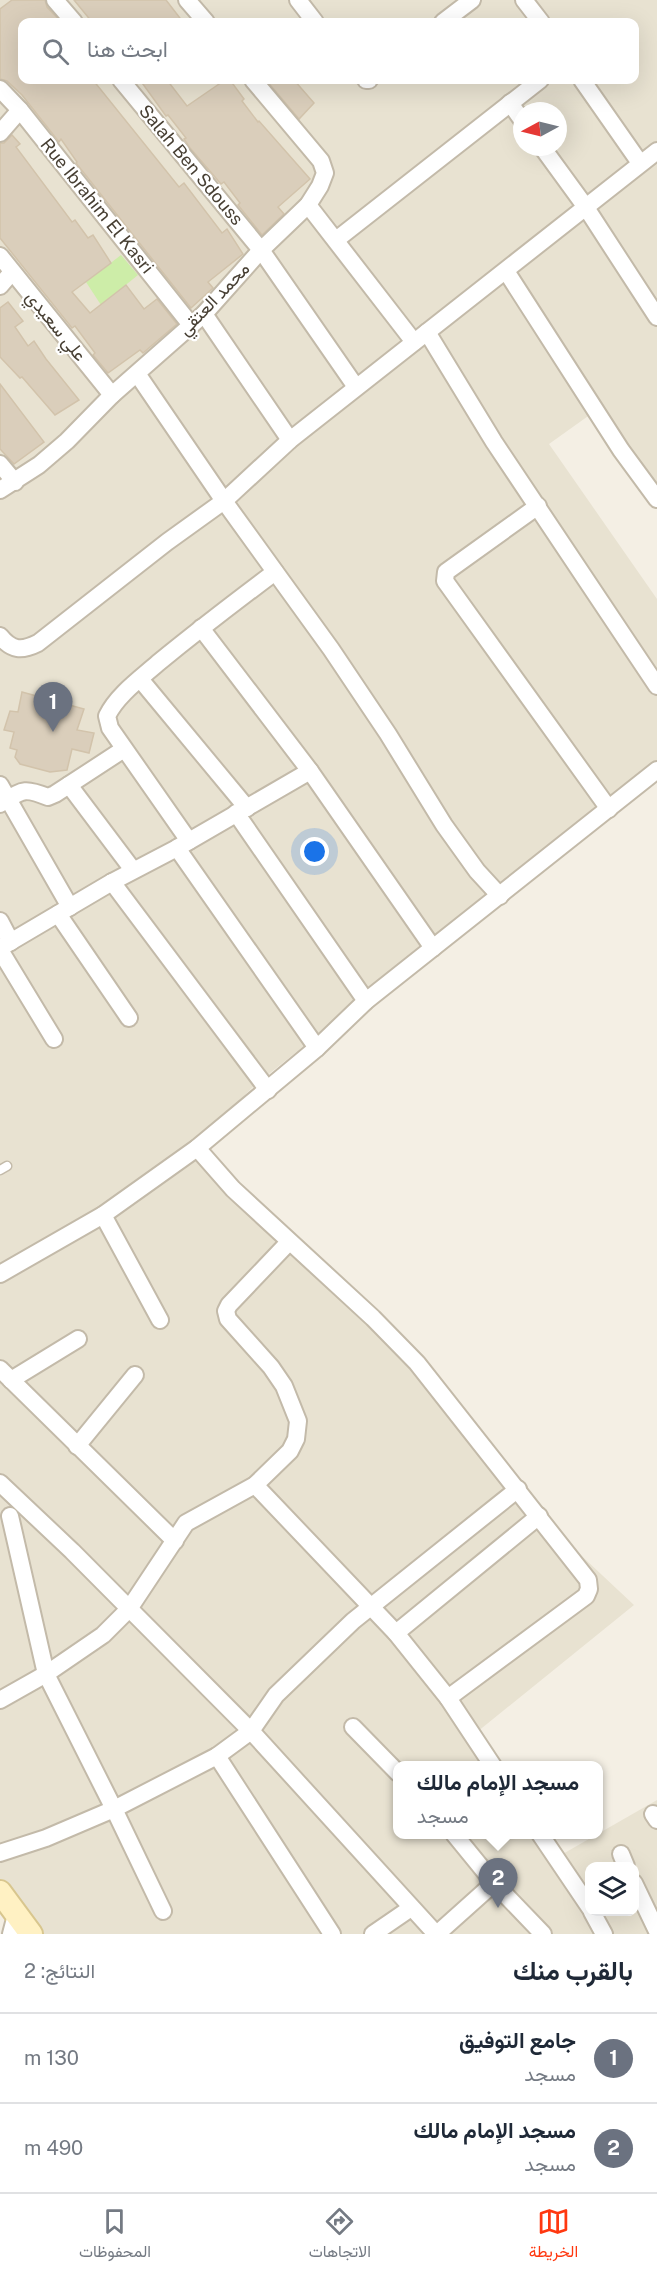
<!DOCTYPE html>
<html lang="ar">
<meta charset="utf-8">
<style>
body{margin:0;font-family:"Public Sans",Vazirmatn,sans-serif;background:#f6f6f7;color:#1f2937;direction:rtl}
.controls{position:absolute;right:18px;bottom:18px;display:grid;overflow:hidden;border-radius:12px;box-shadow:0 6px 24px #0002}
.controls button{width:54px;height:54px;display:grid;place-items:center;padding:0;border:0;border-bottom:2px solid #e0e1e3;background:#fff;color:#1f2937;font:30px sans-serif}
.compass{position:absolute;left:513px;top:102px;width:54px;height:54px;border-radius:50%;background:#fff;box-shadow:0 6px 24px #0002;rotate:263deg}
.you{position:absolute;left:315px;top:852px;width:21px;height:21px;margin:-15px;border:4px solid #fff;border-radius:50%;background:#1a73e8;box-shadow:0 0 0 9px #1a73e833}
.badge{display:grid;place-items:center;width:39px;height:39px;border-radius:50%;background:#ff3810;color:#fff;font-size:20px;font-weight:700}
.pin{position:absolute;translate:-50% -50px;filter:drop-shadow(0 2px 3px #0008)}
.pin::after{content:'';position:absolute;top:32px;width:21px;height:18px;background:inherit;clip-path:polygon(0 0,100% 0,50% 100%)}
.popup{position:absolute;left:393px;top:1761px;width:210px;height:78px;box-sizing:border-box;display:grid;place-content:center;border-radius:12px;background:#fff;filter:drop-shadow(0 2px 4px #0005);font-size:20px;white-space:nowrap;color:#747a83}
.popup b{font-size:22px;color:#1f2937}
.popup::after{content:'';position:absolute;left:50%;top:100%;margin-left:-12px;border:12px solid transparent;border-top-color:#fff}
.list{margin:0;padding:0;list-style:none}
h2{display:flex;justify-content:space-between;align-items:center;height:78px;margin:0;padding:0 24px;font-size:26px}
h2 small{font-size:20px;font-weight:400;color:#747a83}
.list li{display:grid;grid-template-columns:39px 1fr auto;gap:18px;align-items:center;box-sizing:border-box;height:90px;padding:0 24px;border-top:2px solid #e0e1e3}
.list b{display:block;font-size:22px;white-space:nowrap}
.list p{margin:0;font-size:20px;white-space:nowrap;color:#747a83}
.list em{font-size:20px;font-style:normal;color:#747a83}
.icon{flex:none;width:33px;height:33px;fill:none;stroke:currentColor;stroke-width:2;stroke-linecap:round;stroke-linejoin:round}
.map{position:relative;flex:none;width:657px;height:1934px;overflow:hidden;direction:ltr}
.search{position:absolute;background:#fff;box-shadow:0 6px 24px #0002;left:18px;right:18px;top:18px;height:66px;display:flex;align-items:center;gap:15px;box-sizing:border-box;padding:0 21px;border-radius:12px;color:#747a83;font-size:22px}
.sheet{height:258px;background:#fff}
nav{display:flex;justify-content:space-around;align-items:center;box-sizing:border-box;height:84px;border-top:2px solid #e0e1e3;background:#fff;font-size:16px;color:#747a83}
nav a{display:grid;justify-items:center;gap:3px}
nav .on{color:#ff3810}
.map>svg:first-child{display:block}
.residential{fill:#e8e2d1;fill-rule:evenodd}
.green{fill:#cdeda8}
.building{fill:#dacebb;stroke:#d2c3ab;stroke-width:1.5}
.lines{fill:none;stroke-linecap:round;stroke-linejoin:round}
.lane-casing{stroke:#c3baa9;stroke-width:11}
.street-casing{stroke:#c3baa9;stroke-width:20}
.secondary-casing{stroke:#d8c68e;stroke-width:26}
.lane{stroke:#fff;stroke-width:8}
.street{stroke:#fff;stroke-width:16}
.secondary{stroke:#fff1c3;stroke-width:22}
.labels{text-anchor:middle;stroke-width:4.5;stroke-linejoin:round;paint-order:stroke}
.street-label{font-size:18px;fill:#473f33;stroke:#fff}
</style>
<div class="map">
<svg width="657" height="1934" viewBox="0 0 657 1934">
<rect width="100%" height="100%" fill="#f4efe4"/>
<path class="residential" d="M0,0H657V495L598,409L549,444L657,599V764L255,1085L189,1150L373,1318L539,1516L634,1605L477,1732L497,1765L398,1766V1834L539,1835L554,1859L657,1800V1934H23L0,1903ZM22,22H634V80H22ZM522,111H558V147H522ZM590,1866H634V1912H590Z"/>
<polygon class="green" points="121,255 138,275 101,305 86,282"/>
<g class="building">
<polygon points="12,0 45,0 47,7 61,22 22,22 22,80 93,80 179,187 184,183 222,233 227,229 243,254 208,282 213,288 191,308 76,163 77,162 61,139 59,142 22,95 7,81 0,79 0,9"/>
<polygon points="74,0 166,0 183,22 92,22"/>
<polygon points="140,80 167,80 187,106 225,80 230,80 244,99 242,101 258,122 259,121 310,179 278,207 284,214 262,235 238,205 240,203 224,182 221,184 190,148 184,139 186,138 168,115 166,116"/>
<polygon points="266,80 294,80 314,103 299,119"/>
<polygon points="12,135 20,144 16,147 72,222 75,220 88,238 93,235 111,263 72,292 90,313 126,285 144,309 157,299 177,324 143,353 140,350 108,373 93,355 95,353 75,326 72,328 0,238 0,143 4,143"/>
<polygon points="8,302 23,321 15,327 28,346 34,341 46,359 79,400 55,415 22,377 20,378 0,357 0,308"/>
<polygon points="0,384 44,442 14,464 0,449"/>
<polygon points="22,692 84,709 77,730 94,733 89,753 72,749 67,770 50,772 20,764 15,757 17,750 10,748 14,732 4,730 10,711 18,712"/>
</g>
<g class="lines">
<g class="lane-casing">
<polyline id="lane" points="0,1170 7,1166"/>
</g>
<g class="street-casing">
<g id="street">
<polyline points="55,0 74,22"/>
<polyline points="187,0 206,22"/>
<polyline points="298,0 315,22"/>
<polyline points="524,0 541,22"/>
<polyline points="443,22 472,0"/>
<polyline points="121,80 261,250 356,387"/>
<polyline points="366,80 369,80"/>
<polyline points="582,80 640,163"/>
<polyline points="0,89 20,110 191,325"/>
<polyline points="510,103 522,120"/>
<polyline points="0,133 20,110"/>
<polyline points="542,147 585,206 657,317"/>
<polyline points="308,205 414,342"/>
<polyline points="336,240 540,80"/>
<polyline points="0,256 112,395"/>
<polyline points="506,271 621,450 657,499"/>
<polyline points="0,286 12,272"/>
<polyline points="204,314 290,440"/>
<polyline points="427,332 494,442 657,686"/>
<polyline points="138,375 224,501 331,649 388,734 444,825 477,871 500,896"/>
<polyline points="0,464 15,482"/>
<polyline points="0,490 39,465 67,441 112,395 204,314 261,250 308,205 320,186 325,173 321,161 253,80"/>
<polyline points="538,506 446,572 445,581 609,809"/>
<polyline points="201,628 310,771 433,948"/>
<path d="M0,636C12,651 22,651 38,643L167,542L224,501L290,440L657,151"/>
<polyline points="140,679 247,808"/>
<polyline points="0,785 70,907"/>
<polyline points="69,785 133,870"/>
<path d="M0,804C23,790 23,787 48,797L55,794L124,749"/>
<polyline points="236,813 366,1001"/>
<path d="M189,841L110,728L107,716C117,695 141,678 158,663C196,632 235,602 275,572"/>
<polyline points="177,848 317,1048"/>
<polyline points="112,882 268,1090"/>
<polyline points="58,914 129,1018"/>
<polyline points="0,921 11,942"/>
<polyline points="0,948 112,882 177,848 310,771"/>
<polyline points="0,950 54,1039"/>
<polyline points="197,1148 233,1189 373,1318 417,1363 588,1580 589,1589 586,1596 448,1698"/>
<polyline points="103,1215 160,1320"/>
<polyline points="0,1274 103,1215 197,1148 317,1048 366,1001 657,770"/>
<polyline points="0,1369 175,1541"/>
<polyline points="11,1380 78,1339"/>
<polyline points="77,1446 135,1375"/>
<polyline points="0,1483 72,1551 251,1731 436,1934"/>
<polyline points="255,1485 396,1633 448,1698 493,1766"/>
<polyline points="10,1516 46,1674 114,1809 163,1911"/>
<polyline points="396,1633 539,1516"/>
<polyline points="0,1700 46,1674 103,1635 129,1609 186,1523 255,1485 290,1451 296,1439 298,1421 284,1386 271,1367 228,1319 226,1311 229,1305 289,1242"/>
<polyline points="353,1727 398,1773"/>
<polyline points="217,1756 332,1934"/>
<polyline points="653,1814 657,1820"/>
<polyline points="454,1834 494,1883 543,1934"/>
<polyline points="540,1834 590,1908"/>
<polyline points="0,1853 46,1838 114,1809 217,1756 251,1731 276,1695 353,1621 518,1489"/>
<polyline points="621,1854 626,1866"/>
<polyline points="634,1883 657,1931"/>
<polyline points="592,1912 604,1934"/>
<polyline points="11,1934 16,1915"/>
<polyline points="373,1934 411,1908"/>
<polyline points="437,1934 494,1883"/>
</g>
</g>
<g class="secondary-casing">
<polyline id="secondary" points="0,1892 31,1934"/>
</g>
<use href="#lane" class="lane"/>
<use href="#street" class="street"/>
<use href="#secondary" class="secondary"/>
</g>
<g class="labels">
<g class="street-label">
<text transform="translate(191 165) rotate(50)" y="6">Salah Ben Sdouss</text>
<text transform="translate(97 206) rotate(51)" y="6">Rue Ibrahim El Kasri</text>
<text transform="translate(214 299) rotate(-46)" y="6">محمد العتقي</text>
<text transform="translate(56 326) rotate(51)" y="6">علي سعيدي</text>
</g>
</g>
</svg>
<div class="controls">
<button><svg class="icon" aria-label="layers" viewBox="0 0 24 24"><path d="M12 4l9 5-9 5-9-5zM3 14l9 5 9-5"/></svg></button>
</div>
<svg class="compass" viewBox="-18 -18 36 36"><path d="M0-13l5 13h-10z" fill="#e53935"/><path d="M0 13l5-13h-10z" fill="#747a83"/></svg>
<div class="you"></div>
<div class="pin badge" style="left:53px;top:732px;background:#6b7280">1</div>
<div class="pin badge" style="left:498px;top:1908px;background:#6b7280">2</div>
<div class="popup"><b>مسجد الإمام مالك</b>مسجد</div>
<div class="search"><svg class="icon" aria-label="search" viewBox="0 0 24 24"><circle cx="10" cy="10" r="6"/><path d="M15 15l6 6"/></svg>ابحث هنا</div>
</div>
<section class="sheet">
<h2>بالقرب منك<small>النتائج: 2</small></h2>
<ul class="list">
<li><span class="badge" style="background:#6b7280">1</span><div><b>جامع التوفيق</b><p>مسجد</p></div><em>130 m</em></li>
<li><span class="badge" style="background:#6b7280">2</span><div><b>مسجد الإمام مالك</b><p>مسجد</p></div><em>490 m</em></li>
</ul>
</section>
<nav>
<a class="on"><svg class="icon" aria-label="map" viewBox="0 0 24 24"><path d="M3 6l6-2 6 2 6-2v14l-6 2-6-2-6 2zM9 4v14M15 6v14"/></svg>الخريطة</a>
<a><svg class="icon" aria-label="directions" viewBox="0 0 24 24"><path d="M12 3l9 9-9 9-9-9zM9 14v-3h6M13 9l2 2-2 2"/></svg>الاتجاهات</a>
<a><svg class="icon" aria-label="saved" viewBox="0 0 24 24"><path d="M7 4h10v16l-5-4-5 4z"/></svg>المحفوظات</a>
</nav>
